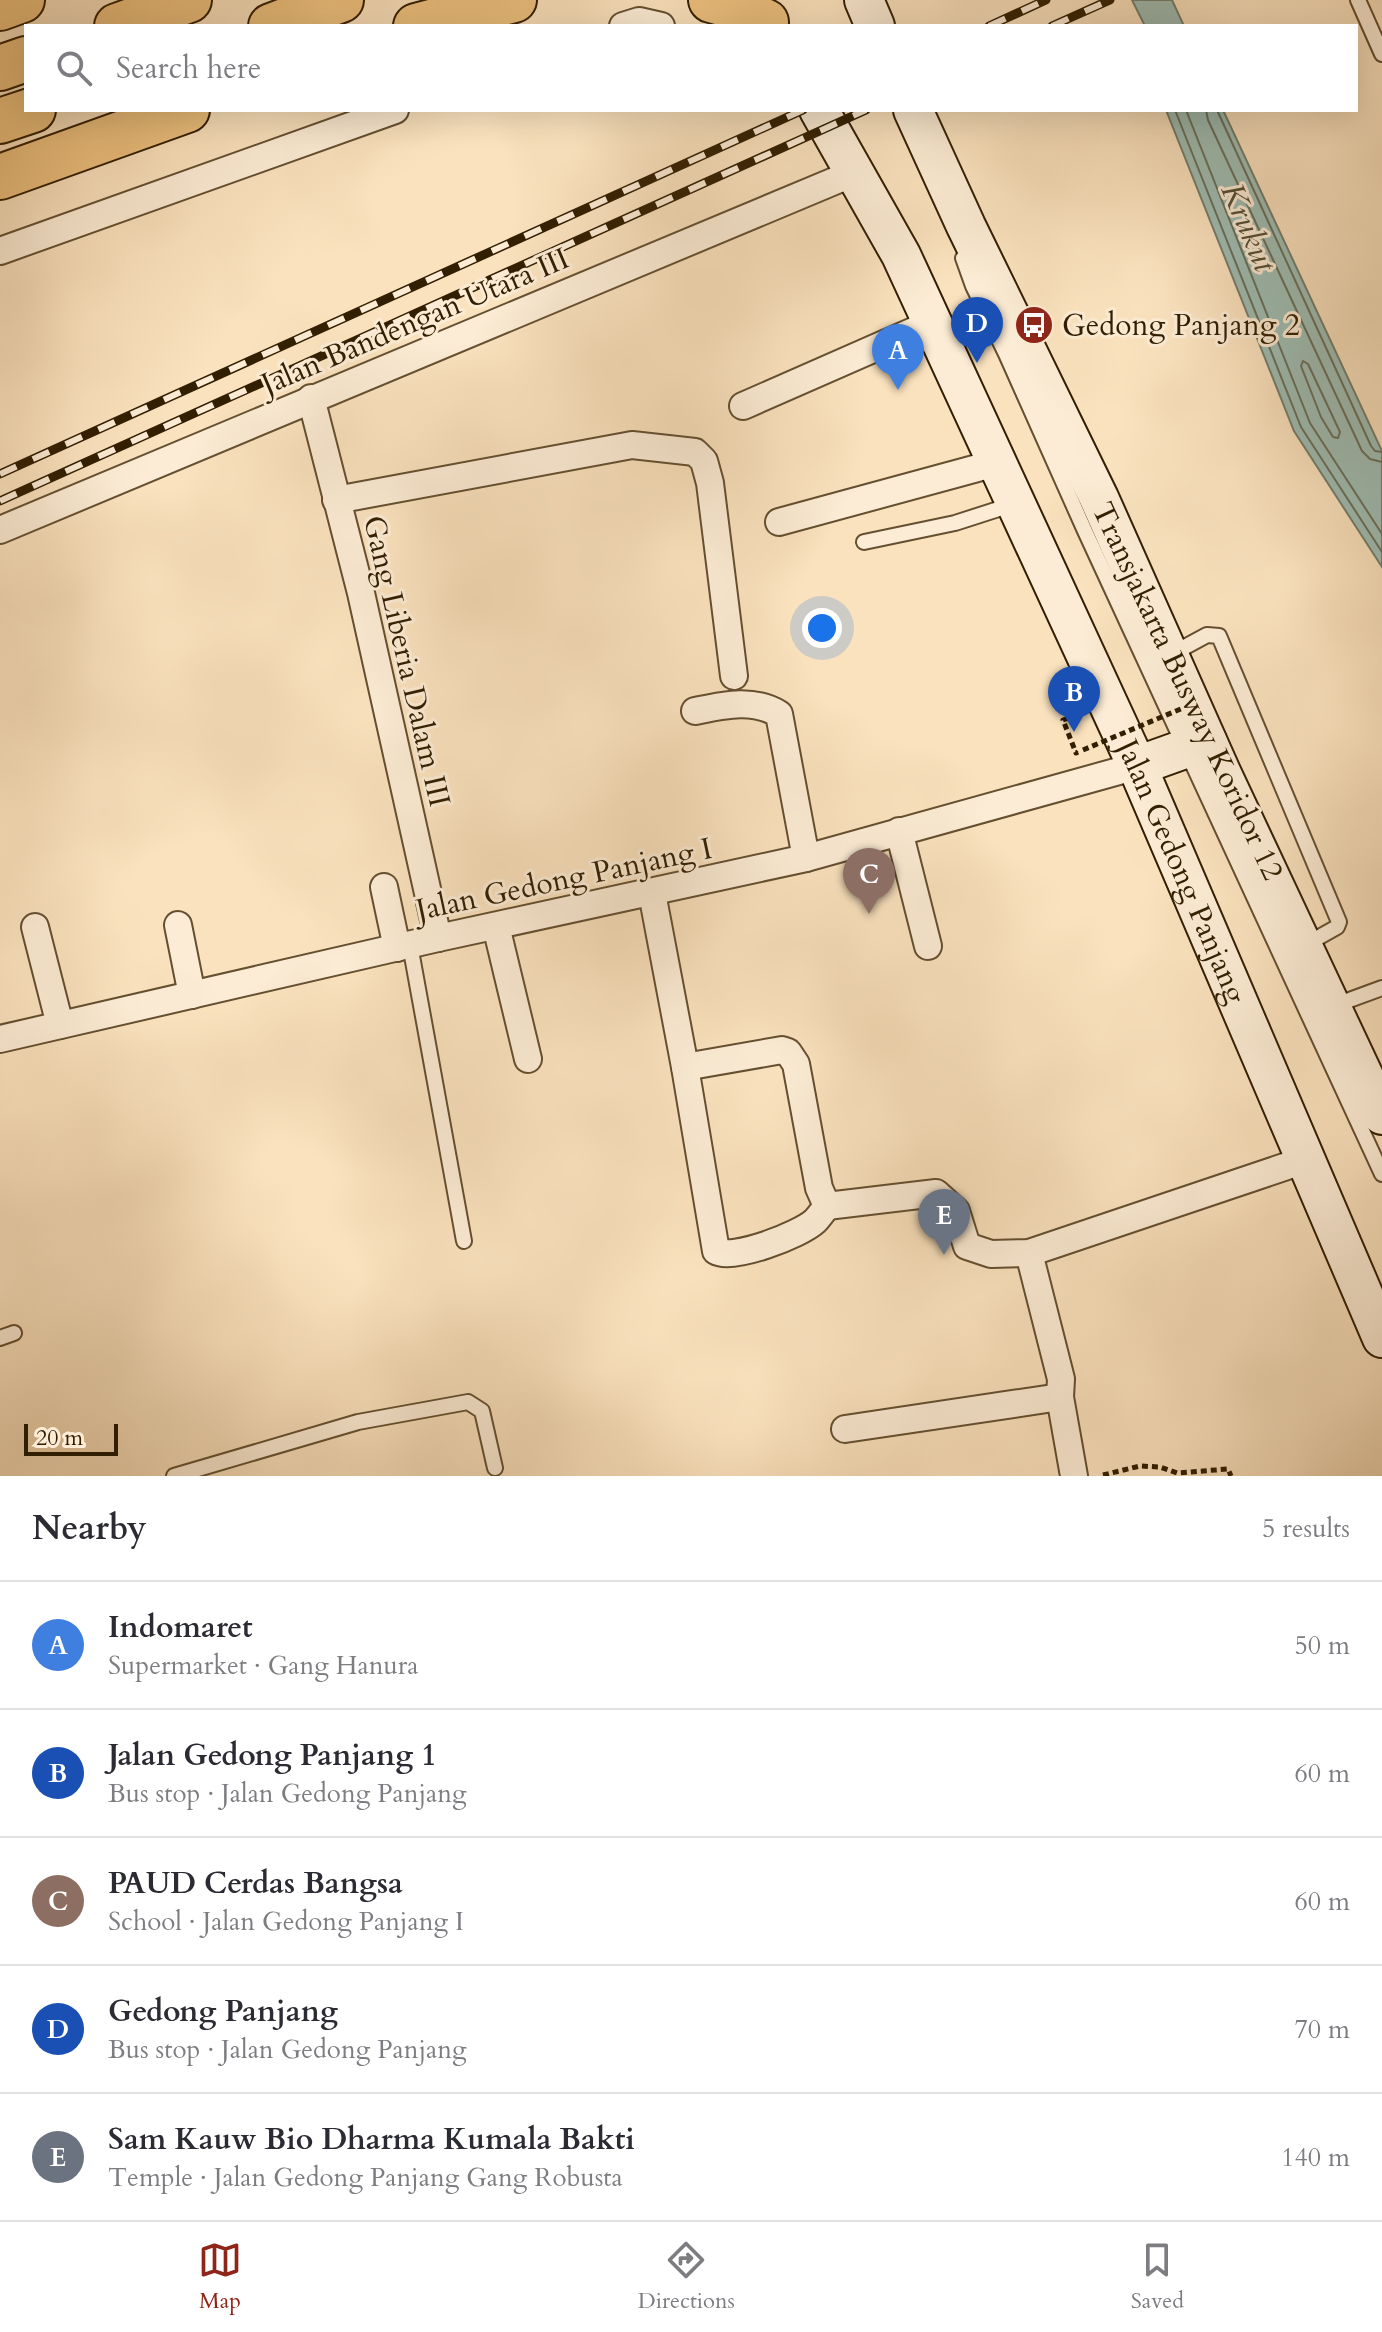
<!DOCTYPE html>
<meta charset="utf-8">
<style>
body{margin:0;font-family:Cardo,serif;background:#f7f7f7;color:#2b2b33}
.scale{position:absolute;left:24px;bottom:20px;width:94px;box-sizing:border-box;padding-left:8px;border:4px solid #321e00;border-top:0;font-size:22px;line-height:28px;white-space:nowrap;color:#321e00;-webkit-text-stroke:6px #fcecd5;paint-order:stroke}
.you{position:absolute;left:822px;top:628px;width:28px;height:28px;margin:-20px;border:6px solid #fff;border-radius:50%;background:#1a73e8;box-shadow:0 0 0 12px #1a73e833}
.badge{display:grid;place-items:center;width:52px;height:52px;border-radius:50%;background:#8f2418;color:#fff;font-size:26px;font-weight:700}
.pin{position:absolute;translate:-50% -66px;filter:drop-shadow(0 2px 4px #0008)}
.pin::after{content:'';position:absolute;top:42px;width:28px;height:24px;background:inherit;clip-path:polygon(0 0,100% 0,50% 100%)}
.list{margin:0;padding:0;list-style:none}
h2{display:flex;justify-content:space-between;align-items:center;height:104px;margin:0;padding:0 32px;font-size:34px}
h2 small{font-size:26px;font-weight:400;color:#7c7c81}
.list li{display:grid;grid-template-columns:52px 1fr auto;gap:24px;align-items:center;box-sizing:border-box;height:128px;padding:0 32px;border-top:2px solid #e1e1e2}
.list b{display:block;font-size:30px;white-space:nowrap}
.list p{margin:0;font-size:26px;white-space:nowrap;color:#7c7c81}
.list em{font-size:26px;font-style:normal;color:#7c7c81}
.icon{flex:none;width:44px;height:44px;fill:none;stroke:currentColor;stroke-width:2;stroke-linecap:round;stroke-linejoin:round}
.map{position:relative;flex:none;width:1382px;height:1476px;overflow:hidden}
.search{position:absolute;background:#fff;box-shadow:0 8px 32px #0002;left:24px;right:24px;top:24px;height:88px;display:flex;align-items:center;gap:20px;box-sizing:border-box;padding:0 28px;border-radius:0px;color:#7c7c81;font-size:30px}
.sheet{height:744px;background:#fff}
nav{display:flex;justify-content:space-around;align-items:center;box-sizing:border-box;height:112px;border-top:2px solid #e1e1e2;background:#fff;font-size:22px;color:#7c7c81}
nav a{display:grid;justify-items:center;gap:4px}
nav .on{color:#8f2418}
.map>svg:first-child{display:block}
.water{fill:#9ebdb4;stroke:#737d6c;stroke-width:2}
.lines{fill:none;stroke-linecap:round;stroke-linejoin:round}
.shore{stroke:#686e5a;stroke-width:2}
.service-casing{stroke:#644f30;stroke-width:18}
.minor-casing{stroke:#644f30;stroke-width:30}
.secondary-casing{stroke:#321e00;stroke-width:42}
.motorway-casing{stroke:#321e00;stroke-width:48}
.path{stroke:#321e00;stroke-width:5;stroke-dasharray:6 4;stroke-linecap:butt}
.service{stroke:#fcecd5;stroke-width:14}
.minor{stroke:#fcecd5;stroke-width:26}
.secondary{stroke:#fcecd5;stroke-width:38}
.motorway{stroke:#edc17f;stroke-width:44}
.rail-casing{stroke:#321e00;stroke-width:9}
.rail{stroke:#fcecd5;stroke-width:6;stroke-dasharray:18;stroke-linecap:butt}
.path-bridge{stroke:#321e00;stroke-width:5;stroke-dasharray:6 4;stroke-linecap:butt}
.labels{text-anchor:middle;stroke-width:6;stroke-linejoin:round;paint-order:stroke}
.street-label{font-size:30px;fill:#321e00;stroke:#fcecd5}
.poi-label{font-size:30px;fill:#321e00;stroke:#fcecd5;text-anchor:start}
.water-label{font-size:32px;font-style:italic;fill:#524e36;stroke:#fcecd5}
</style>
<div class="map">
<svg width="1382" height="1476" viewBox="0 0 1382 1476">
<rect width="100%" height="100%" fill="#fae2be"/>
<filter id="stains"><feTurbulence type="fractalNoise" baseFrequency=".0025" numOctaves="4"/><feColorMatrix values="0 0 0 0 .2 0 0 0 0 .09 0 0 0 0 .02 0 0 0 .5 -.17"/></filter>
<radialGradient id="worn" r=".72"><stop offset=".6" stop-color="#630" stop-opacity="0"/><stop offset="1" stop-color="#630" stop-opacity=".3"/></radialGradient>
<g class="water">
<polygon points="1132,0 1172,0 1184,26 1145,26"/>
<polygon points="1166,110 1223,110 1382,451 1382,567 1294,431"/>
</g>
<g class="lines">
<g class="shore">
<polyline points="1175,110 1301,427 1382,552"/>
<polyline points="1186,110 1310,423 1382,534"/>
<polyline points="1206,110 1208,120 1362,451 1370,459 1382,462"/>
<polyline points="1217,110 1371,446 1375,451 1382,452"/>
<polygon points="1303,361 1308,364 1340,432 1338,438 1333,437 1321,417 1301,366"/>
</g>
<g class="service-casing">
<g id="service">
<polyline points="1358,0 1382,54"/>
<polyline points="963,258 973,286 1006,354 1085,531 1382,1174"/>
<polyline points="864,542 955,523 1014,504"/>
<polyline points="1170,655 1207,635 1219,636 1339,922 1337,927 1305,945"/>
<polyline points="410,945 464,1241"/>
<polyline points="1333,1006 1382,988"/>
<polyline points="0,1338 14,1333"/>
<polyline points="174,1476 358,1422 468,1402 482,1411 495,1468"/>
</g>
</g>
<g class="minor-casing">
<g id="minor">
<polyline points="623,26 639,21 661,26"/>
<polyline points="0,251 395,110"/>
<polyline points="311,398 361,593 438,938"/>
<polyline points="743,406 932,323"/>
<polyline points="336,500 632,445 695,452 704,461 710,483 734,676"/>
<polyline points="779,522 996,463"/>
<polyline points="0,530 856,172"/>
<path d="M695,711C724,705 753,698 779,714L806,858"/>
<polyline points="899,831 928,946"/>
<polyline points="384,887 397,948"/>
<path d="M652,893L685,1067L716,1251C732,1261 800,1235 815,1221C819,1217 823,1211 827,1206"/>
<polyline points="178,925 192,995"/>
<polyline points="496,926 528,1059"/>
<polyline points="35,927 60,1025"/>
<polyline points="0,1039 438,938 806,858 1137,766"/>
<polyline points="685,1067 782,1050 788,1052 796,1064 819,1188 827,1206 936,1193 956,1211 967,1246 991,1254 1029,1253 1305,1160"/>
<polyline points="1029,1253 1061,1379 1060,1397 1074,1476"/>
<polyline points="845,1429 1060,1397"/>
</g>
</g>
<g class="secondary-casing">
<g id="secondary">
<polyline points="864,0 875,26"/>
<path id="s1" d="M819,110L901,255L1137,766L1382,1338"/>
<polyline points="913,110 966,226 1099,498 1221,772 1382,1115"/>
<polyline points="1137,766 1207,741"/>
</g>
</g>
<g class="motorway-casing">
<g id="motorway">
<polyline points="711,0 736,7 766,22"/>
<polyline points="0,8 22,0"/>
<polyline points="117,26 189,0"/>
<polyline points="271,26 341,0"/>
<polyline points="416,26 514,0"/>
<polyline points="0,68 26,59"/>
<polyline points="0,121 33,110"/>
<polyline points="0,177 187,110"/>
</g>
</g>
<g class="path">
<polyline points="1078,715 1063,720 1076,753 1078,752"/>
<polyline points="1103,1475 1140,1466 1160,1467 1177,1473 1228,1469 1231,1476"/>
</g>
<use href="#service" class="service"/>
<use href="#minor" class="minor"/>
<use href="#secondary" class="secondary"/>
<use href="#motorway" class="motorway"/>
<g class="rail-casing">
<g id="rail">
<polyline points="989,26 1046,0"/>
<polyline points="1052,26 1110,0"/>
<polyline points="0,474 803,110"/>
<polyline points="0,501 866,110"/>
</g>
</g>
<use href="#rail" class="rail"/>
<polyline class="path-bridge" points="1083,750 1195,703"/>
</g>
<defs>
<g id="bus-disc" transform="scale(2)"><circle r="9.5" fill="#8f2418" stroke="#fcecd5"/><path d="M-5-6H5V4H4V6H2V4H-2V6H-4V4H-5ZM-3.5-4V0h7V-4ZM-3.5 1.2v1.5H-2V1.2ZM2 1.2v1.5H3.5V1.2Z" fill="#fff"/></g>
</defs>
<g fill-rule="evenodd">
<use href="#bus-disc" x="1034" y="325"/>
</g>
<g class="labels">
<g class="street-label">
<text transform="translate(415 321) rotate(-23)" y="10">Jalan Bandengan Utara III</text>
<text transform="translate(407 661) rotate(77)" y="10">Gang Liberia Dalam III</text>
<text transform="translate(1188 691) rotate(65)" y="10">Transjakarta Busway Koridor 12</text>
<text dy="10" stroke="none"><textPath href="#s1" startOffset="844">Jalan Gedong Panjang</textPath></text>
<text transform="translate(564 879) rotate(-12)" y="10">Jalan Gedong Panjang I</text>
</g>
<g class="poi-label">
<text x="1062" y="335">Gedong Panjang 2</text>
</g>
<g class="water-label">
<text transform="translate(1249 227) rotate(67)" y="11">Krukut</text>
</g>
</g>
<rect width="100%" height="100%" filter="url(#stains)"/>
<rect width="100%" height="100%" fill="url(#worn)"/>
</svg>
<div class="scale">20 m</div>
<div class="you"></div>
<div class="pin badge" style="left:898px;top:390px;background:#3f7fe0">A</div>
<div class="pin badge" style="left:1074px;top:732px;background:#1a4fb4">B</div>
<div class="pin badge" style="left:869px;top:914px;background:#8d6e63">C</div>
<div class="pin badge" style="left:977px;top:363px;background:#1a4fb4">D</div>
<div class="pin badge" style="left:944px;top:1255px;background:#6b7280">E</div>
<div class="search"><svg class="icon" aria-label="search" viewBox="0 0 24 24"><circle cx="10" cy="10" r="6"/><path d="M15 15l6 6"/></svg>Search here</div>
</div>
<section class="sheet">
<h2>Nearby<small>5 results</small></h2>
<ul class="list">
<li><span class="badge" style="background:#3f7fe0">A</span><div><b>Indomaret</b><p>Supermarket · Gang Hanura</p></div><em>50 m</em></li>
<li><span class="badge" style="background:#1a4fb4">B</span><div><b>Jalan Gedong Panjang 1</b><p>Bus stop · Jalan Gedong Panjang</p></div><em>60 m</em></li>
<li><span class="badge" style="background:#8d6e63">C</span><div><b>PAUD Cerdas Bangsa</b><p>School · Jalan Gedong Panjang I</p></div><em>60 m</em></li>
<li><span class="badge" style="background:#1a4fb4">D</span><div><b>Gedong Panjang</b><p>Bus stop · Jalan Gedong Panjang</p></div><em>70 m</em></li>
<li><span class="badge" style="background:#6b7280">E</span><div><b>Sam Kauw Bio Dharma Kumala Bakti</b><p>Temple · Jalan Gedong Panjang Gang Robusta</p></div><em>140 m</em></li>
</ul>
</section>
<nav>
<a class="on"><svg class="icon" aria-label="map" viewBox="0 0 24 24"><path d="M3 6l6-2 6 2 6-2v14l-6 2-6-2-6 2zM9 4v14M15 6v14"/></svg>Map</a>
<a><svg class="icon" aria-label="directions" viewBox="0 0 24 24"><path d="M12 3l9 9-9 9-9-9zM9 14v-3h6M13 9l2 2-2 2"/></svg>Directions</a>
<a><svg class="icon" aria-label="saved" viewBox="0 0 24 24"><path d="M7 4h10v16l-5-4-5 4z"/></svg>Saved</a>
</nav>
